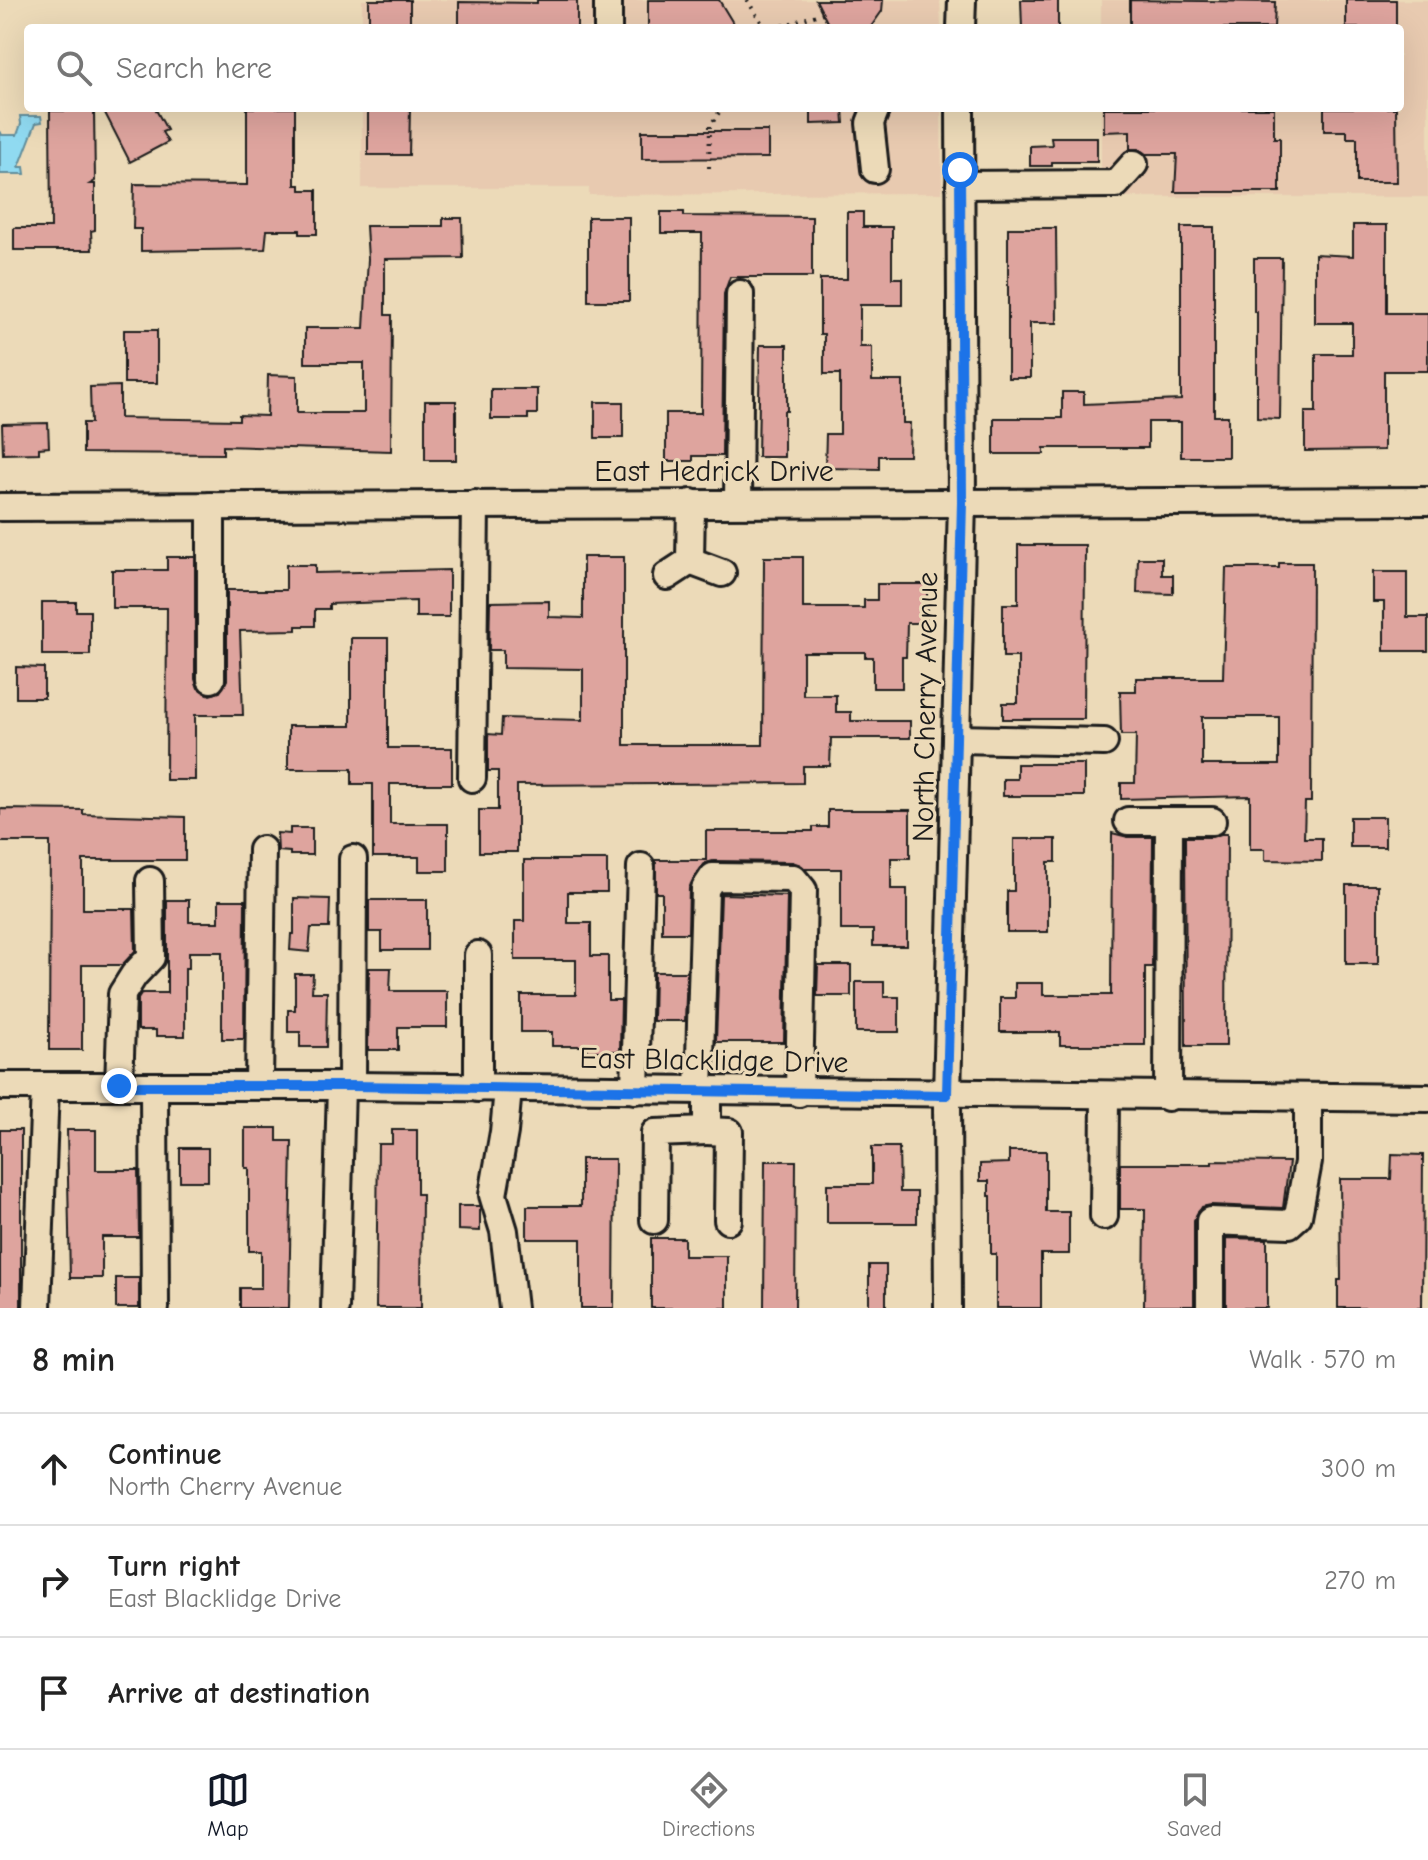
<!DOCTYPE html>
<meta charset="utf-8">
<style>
body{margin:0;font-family:"Comic Neue",sans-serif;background:#f2f2f2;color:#222}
.stop{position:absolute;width:24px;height:24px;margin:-18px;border:6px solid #1a73e8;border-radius:50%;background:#fff}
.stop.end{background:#1a73e8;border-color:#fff;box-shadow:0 2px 8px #0008}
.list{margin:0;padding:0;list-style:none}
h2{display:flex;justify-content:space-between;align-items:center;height:104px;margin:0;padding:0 32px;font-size:34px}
h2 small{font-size:26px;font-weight:400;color:#767676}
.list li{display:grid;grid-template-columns:52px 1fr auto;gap:24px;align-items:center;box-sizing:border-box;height:112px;padding:0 32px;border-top:2px solid #e0e0e0}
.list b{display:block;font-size:30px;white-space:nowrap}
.list p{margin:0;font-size:26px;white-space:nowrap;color:#767676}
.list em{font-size:26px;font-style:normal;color:#767676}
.icon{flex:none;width:44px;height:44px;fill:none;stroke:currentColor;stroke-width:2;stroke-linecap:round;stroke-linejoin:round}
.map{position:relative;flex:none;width:1428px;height:1308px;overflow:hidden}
.search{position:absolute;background:#fff;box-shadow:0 8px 32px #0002;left:24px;right:24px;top:24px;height:88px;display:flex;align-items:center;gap:20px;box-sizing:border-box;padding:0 28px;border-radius:8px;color:#767676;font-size:30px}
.sheet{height:440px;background:#fff}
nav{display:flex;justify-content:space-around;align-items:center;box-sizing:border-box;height:112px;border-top:2px solid #e0e0e0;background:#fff;font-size:22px;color:#767676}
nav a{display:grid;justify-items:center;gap:4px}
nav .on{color:#111827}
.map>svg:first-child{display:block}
.built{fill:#e8cab0}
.water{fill:#90daf1;stroke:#628e9c;stroke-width:2}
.building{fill:#dea49e;stroke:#1c1c1c;stroke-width:2;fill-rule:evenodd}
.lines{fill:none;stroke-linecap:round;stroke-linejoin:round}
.minor-casing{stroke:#1c1c1c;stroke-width:32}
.path{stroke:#1c1c1c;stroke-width:4;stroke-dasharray:2 6;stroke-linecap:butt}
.minor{stroke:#ecdab8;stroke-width:26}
.route{stroke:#1a73e8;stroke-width:10}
.labels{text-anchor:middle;stroke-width:6;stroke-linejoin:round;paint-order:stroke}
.street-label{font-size:30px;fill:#1c1c1c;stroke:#ecdab8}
</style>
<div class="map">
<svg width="1428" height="1308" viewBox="0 0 1428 1308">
<rect width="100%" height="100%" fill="#ecdab8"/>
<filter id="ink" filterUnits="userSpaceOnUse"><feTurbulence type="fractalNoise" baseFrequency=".0125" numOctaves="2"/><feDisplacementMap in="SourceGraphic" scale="16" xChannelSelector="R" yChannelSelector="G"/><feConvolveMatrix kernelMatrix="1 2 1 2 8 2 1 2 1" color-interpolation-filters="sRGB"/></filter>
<g filter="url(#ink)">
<g class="built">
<polygon points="362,0 940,0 941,28 362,28"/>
<polygon points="1101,0 1428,0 1428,197 1101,197 1101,108 1400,108 1400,28 1101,28"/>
<polygon points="362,108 941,108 942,193 589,195 589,188 362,188"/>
</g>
<polygon class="water" points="20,116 41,116 42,122 36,123 19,167 24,167 25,174 0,174 0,131 2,135 17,135 21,124"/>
<g class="building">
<rect x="369" y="0" width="41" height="28"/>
<polygon points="537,0 577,0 577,28 459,28 459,2 537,3"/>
<polygon points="648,0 719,0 736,28 648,28"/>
<polygon points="816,0 883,0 882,11 870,28 830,28"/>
<polygon points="1021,0 1058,0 1058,28 1022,28"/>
<polygon points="1130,0 1275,2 1274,28 1130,28"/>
<rect x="1346" y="0" width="50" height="28"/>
<polygon points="108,108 155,108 167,130 162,132 168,142 130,162 104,111 110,111"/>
<polygon points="247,108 295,108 295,185 300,185 300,190 317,190 317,234 300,234 300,230 267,230 265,249 141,251 141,229 133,229 134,184 247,185"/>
<polygon points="368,108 410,108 409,155 368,155"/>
<polygon points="811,108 843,108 844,123 811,124"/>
<polygon points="1104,108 1274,108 1274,138 1280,138 1280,192 1175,192 1177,154 1146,154 1138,149 1130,149 1130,131 1104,132"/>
<polygon points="1324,108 1396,108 1397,182 1357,182 1357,138 1347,138 1347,131 1324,131"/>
<polygon points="50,111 94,111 95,181 90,184 95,184 95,230 91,231 92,250 14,250 14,228 51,228"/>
<polygon points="642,131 768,131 768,158 642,159"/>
<polygon points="1051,137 1097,137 1097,162 1052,162 1052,166 1030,166 1030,146 1052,145"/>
<polygon points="661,212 684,212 684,216 812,217 812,277 730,277 724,294 722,456 693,456 693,461 666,461 666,413 701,413 702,233 661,233"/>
<polygon points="847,212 863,212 863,227 892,227 892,278 902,278 902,305 860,305 860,347 872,347 872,381 903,381 903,423 910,423 909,456 879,456 879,469 825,468 826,434 840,434 840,374 824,374 824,334 820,334 820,279 847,279"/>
<rect x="588" y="217" width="41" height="84"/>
<polygon points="443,218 462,218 463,258 385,259 385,315 392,315 391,451 223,446 223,454 83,453 83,423 91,423 90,387 120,386 120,418 239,420 239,415 267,416 268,375 297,376 297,413 364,413 364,363 305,363 305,328 364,328 368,259 366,226 443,226"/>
<polygon points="1353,225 1387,225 1387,313 1428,313 1428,371 1384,371 1384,450 1305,451 1305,412 1316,412 1316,354 1352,354 1352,323 1315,323 1315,254 1353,256"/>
<polygon points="1181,227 1214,227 1214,416 1228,416 1228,457 1181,457 1181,422 1148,422 1148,448 1044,448 1044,454 994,454 994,418 1062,418 1062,392 1084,392 1084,404 1181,400"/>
<polygon points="1008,228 1056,228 1057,323 1030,323 1030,378 1008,378"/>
<polygon points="1254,258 1282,258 1280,419 1257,418 1257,312 1254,312"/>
<rect x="124" y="330" width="33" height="53"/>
<polygon points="760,345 787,345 787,411 784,411 784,457 758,457"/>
<polygon points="491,389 537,389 537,414 528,414 528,419 491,419"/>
<rect x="425" y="401" width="31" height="59"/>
<rect x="595" y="402" width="28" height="36"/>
<polygon points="48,423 49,447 39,448 39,453 3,454 2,424"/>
<polygon points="1018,545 1085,545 1084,719 1003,719 1003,703 1018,703 1018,657 1003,657 1003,604 1018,604"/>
<polygon points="167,557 195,557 195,679 198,688 210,695 220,692 227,680 227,590 286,590 286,565 315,565 315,573 449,570 449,617 416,617 416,601 329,604 329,609 315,609 315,626 296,626 296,630 240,631 243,715 195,715 195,780 166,780 167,608 112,608 112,570 167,570"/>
<polygon points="583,557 624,557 624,745 763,745 764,557 803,557 803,608 864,608 864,600 877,600 877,584 927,584 927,623 907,623 906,657 902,657 902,688 873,688 873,657 865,657 865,652 803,652 803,695 836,695 836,712 851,712 851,721 910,721 910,738 831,738 830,766 803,766 803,783 517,785 517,852 479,852 479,810 498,810 498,771 488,771 488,734 501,735 502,718 583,720 583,669 503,668 503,650 489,650 490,602 549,601 549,617 583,618"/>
<polygon points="1138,558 1162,558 1162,575 1173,575 1173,594 1137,593"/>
<path d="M1279,563H1312L1311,802H1305L1304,838H1322V861L1265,860V849H1250V796L1121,799V783H1135L1136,735H1121L1120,691H1136V678H1223L1226,568H1279ZM1202,717H1279V765H1202Z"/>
<polygon points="1373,572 1407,572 1407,617 1428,617 1428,651 1384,651 1384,602 1373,602"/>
<polygon points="42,602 76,602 76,611 90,611 90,655 42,655"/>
<polygon points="351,638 388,638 388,748 452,748 452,784 390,784 390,824 448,824 448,871 419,871 419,857 373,857 373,784 352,784 352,769 288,769 288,726 351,726"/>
<polygon points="16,667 44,668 44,698 16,698"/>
<polygon points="1017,764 1084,764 1084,796 1003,796 1003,779 1017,779"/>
<polygon points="0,809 83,810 83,814 185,817 185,860 83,860 83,909 134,909 135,951 122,965 82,965 82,1050 49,1050 50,842 0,842"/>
<polygon points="828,810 910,810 910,858 891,858 891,889 907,889 907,946 873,946 873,930 841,930 841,869 806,869 793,862 713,861 705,863 689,888 688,933 662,933 662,893 656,893 656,860 706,860 706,831 813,831 813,827 828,827"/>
<rect x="1350" y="817" width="35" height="30"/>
<polygon points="290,828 312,828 312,855 290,855 290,852 278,851 277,833 290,834"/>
<polygon points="1112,833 1128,837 1153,837 1152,967 1145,967 1145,1045 1060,1045 1060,1032 1000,1032 1000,998 1015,998 1015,983 1043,983 1043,995 1111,995"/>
<polygon points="1221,834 1227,834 1226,1046 1186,1046 1185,837 1212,837"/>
<polygon points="1014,839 1056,839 1056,862 1048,862 1048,932 1007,932 1007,891 1014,891"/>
<polygon points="524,860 607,860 607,892 568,892 568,923 591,923 591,956 608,956 608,1000 621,1000 620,1051 588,1051 588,1046 552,1046 552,1032 521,1032 521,995 576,995 576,960 515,960 515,921 524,921"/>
<rect x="1346" y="885" width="32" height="79"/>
<polygon points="721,894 787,896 784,1042 716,1042"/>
<polygon points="294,898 330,899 329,928 311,928 309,952 290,950 291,934 294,934"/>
<polygon points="167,900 189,900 189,922 219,922 219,900 245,900 244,1039 222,1039 222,952 189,952 189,968 185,968 185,1036 156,1036 156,1030 138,1030 138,999 142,993 167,993"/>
<polygon points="369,900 427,900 427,950 382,950 382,932 369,932"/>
<polygon points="818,965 851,965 851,996 817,996"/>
<polygon points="369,968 391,968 390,991 447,991 447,1027 398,1027 398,1050 368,1050"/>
<polygon points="654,972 687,972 685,1021 653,1021"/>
<polygon points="295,974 313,974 312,992 327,992 326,1047 300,1047 300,1032 288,1032 288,1010 295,1010"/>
<polygon points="856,982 884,982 884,997 899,997 899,1032 856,1032"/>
<polygon points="245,1128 277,1128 277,1141 292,1141 289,1308 240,1308 240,1288 261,1288 261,1251 249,1251 249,1168 245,1168"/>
<rect x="0" y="1130" width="21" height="178"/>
<polygon points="67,1130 96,1130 96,1170 138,1170 139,1237 102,1237 102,1278 70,1278"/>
<polygon points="392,1130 417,1130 417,1194 422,1194 421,1308 376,1308 378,1144 392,1144"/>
<polygon points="872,1147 899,1147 900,1192 917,1192 917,1223 827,1223 827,1184 872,1184"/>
<rect x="180" y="1148" width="28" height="33"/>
<polygon points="1009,1151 1046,1151 1046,1212 1069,1212 1069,1254 1041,1254 1041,1308 996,1308 996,1254 991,1254 991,1196 989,1196 989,1181 980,1181 980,1164 1009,1163"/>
<polygon points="1392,1154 1423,1155 1422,1308 1338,1308 1338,1280 1341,1280 1340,1179 1391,1179"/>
<polygon points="581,1159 615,1159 614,1308 581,1308 581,1239 527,1239 527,1206 581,1206"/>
<polygon points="765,1161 796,1161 795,1308 764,1308"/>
<polygon points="1212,1161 1289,1162 1283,1208 1211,1205 1202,1207 1194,1221 1194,1306 1144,1306 1145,1209 1120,1209 1120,1164 1212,1164"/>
<polygon points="458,1206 480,1206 480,1231 458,1230"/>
<polygon points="651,1238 684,1238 684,1256 727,1256 727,1308 651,1308"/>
<polygon points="1226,1238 1267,1239 1267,1308 1226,1308"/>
<rect x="869" y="1265" width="17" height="43"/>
<rect x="116" y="1278" width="23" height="30"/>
</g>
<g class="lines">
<g class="minor-casing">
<g id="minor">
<polyline points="608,0 608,28"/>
<polyline points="961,28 962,0"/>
<polyline points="875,169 870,123 876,108"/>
<polyline points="960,185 1116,184 1134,164"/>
<polyline points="738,503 740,294"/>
<polyline points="211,506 211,679"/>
<polyline points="0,507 1428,501"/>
<polyline points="690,561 722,573"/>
<polyline points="667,576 690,561 691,503"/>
<polyline points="956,739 1104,742"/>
<polyline points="472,778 475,504"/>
<polyline points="1128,821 1212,821"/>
<polyline points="478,955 478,1088"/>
<polyline points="0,1086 352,1086 1428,1098"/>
<polyline points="119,1086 122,994 134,975 151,957 150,881"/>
<polyline points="154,1086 155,1308"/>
<polyline points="259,1086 262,850"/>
<polyline points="352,1086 353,859"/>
<polyline points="508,1089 504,1132 493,1195 504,1231 513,1308"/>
<polyline points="635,1090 641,867"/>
<polyline points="699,1091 705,889 713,877 793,878 803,890 799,1093"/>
<polyline points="1168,1097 1169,821"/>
<polyline points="707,1131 729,1132 728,1220"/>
<polyline points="1104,1216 1105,1096"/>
<polyline points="654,1220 655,1133 707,1131 707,1091"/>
<polyline points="37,1308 45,1086"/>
<polyline points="335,1308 341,1086"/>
<polyline points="948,1308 947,1095 962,502 960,108"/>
<polyline points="1210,1308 1210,1221 1289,1224 1298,1216 1308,1162 1308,1097"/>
</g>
</g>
<g class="path">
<polyline points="747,0 765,28"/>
<polyline points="791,24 820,28"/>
<polyline points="775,28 823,13"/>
<polyline points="709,168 710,126 722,108"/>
</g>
<use href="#minor" class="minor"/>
</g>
</g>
<g class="lines" filter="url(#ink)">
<polyline class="route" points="119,1086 352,1086 947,1095 962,502 960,170"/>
</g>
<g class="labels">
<g class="street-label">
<text x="714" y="481">East Hedrick Drive</text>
<text transform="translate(925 707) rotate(-89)" y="10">North Cherry Avenue</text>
<text transform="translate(714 1060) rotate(1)" y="10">East Blacklidge Drive</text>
</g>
</g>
</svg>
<div class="stop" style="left:960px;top:170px"></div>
<div class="stop end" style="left:119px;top:1086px"></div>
<div class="search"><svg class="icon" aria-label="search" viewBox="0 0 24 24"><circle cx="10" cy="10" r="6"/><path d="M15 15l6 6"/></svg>Search here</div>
</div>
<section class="sheet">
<h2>8 min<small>Walk · 570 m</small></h2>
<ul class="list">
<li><svg class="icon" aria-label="ahead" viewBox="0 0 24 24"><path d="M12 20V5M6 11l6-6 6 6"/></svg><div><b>Continue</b><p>North Cherry Avenue</p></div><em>300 m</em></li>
<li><svg class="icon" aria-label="right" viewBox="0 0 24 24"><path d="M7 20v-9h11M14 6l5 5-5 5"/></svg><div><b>Turn right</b><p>East Blacklidge Drive</p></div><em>270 m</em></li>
<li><svg class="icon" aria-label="arrive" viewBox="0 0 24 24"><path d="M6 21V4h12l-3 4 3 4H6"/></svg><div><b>Arrive at destination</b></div></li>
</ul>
</section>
<nav>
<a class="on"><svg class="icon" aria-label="map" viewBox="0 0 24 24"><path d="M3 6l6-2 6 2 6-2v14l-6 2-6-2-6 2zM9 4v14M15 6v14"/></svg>Map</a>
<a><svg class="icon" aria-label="directions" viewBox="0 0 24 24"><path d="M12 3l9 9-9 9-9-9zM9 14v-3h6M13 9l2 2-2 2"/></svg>Directions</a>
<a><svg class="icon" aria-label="saved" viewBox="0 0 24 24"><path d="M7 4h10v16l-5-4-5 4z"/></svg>Saved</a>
</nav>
